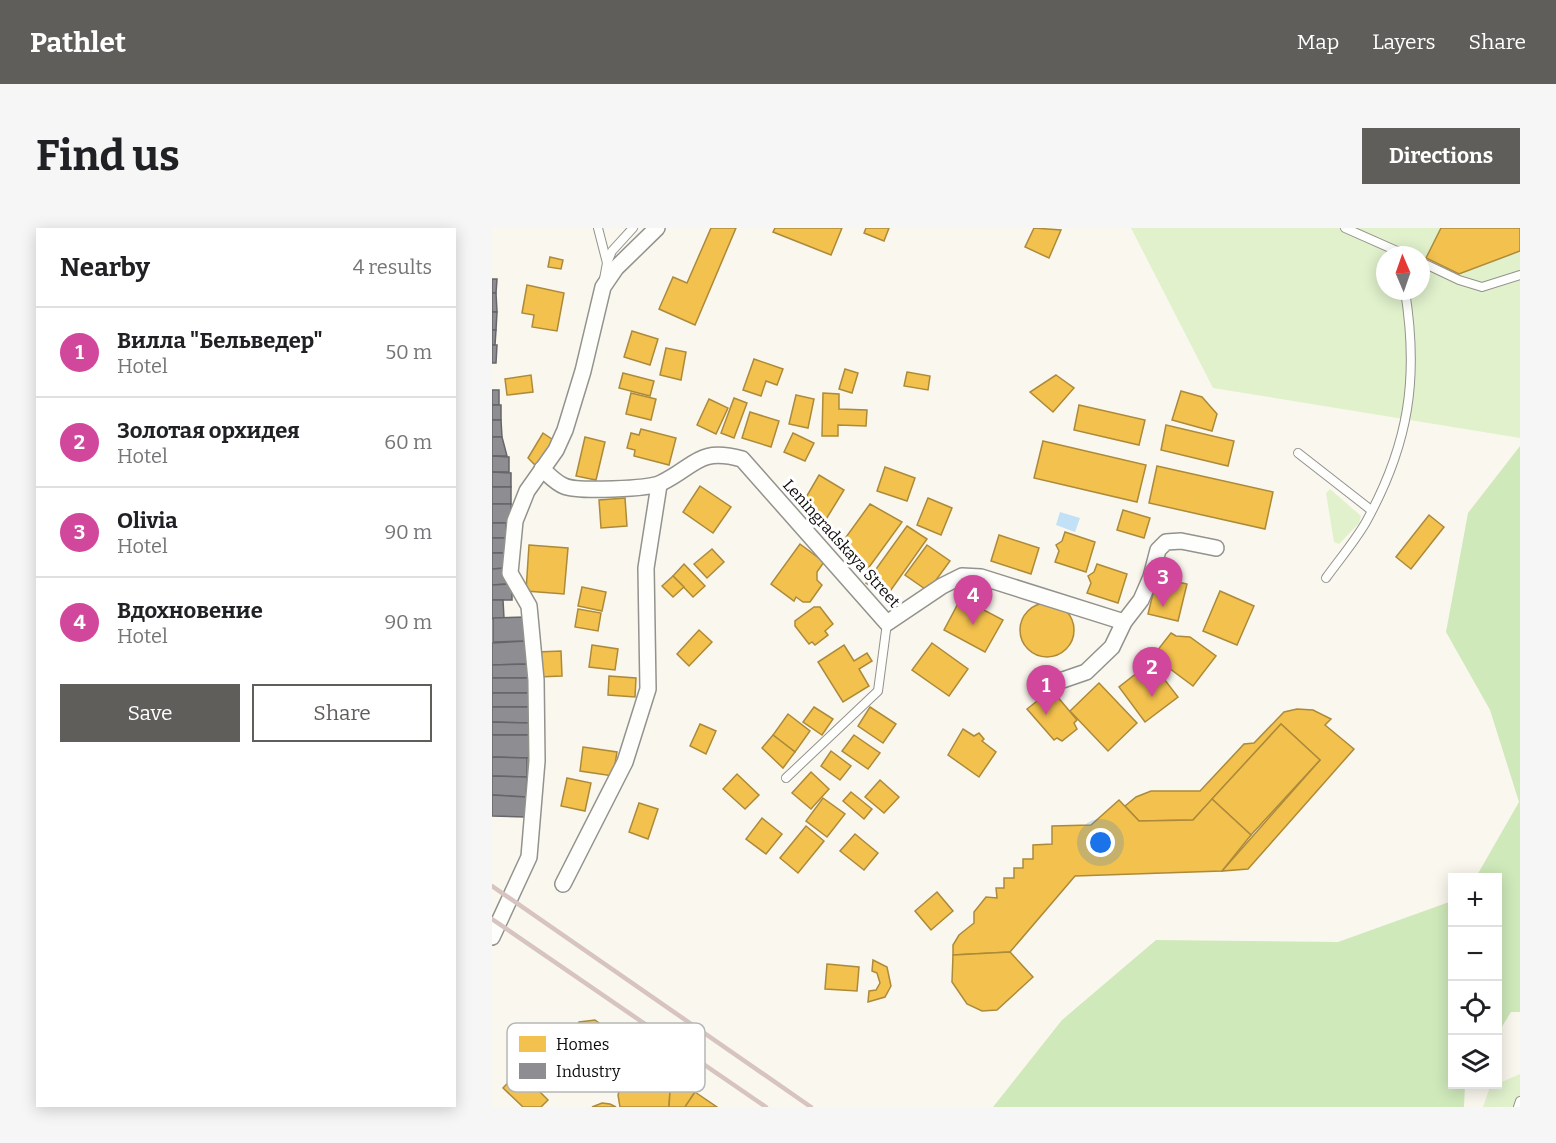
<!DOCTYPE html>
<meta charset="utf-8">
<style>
body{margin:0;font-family:Bitter,serif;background:#f6f6f6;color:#202124}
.controls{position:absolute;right:18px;bottom:18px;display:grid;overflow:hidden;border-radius:0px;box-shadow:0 3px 15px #0003}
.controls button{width:54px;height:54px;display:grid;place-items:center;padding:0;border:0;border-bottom:2px solid #e0e0e0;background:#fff;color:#202124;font:30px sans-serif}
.compass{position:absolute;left:884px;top:18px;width:54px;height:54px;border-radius:50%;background:#fff;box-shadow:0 3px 15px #0003;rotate:358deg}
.you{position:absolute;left:609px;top:615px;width:21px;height:21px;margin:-15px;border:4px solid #fff;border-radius:50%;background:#1a73e8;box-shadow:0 0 0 9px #1a73e833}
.badge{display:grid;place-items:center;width:39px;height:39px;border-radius:50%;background:#5f5e5a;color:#fff;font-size:20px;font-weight:700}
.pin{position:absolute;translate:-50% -50px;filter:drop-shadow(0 2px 3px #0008)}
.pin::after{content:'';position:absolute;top:32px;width:21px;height:18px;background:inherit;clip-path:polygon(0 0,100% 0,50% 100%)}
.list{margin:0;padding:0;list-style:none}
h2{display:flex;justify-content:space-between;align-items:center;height:78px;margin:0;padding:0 24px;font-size:26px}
h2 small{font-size:20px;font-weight:400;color:#757577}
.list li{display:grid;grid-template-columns:39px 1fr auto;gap:18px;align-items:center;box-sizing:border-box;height:90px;padding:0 24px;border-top:2px solid #e0e0e0}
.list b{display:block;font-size:22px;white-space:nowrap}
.list p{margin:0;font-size:20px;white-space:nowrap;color:#757577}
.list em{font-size:20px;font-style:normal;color:#757577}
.actions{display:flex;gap:12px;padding:18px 24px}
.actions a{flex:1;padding:14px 0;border:2px solid #5f5e5a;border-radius:0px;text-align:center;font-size:21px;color:#5f5e5a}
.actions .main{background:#5f5e5a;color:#fff}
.icon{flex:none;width:33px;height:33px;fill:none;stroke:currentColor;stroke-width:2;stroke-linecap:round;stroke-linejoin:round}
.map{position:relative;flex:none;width:1028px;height:879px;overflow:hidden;border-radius:0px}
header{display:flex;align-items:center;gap:36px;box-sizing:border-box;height:84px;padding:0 30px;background:#5f5e5a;color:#fff}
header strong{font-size:28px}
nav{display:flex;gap:33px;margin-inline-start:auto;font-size:21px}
.intro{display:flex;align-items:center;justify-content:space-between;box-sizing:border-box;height:144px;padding:0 36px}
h1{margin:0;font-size:42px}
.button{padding:15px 27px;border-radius:0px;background:#5f5e5a;color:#fff;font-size:21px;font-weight:700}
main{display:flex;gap:36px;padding:0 36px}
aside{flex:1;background:#fff;border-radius:0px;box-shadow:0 3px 15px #0003}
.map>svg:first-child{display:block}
.green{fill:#e0f1cc;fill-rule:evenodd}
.forest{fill:#cfe9ba}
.water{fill:#c2e0f6}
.homes{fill:#f2c14e;stroke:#ad8a3a;stroke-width:1.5}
.industry{fill:#8d8d92;stroke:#66666a;stroke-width:1.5}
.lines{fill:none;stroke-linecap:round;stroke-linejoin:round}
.lane-casing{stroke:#93928d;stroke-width:10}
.street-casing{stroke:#93928d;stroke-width:18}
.lane{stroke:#fefefc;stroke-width:8}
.street{stroke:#fefefc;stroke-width:15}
.rail{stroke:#d7c4c1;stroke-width:4.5}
.labels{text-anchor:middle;stroke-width:6;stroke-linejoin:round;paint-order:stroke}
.street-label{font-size:16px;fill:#0b0b0b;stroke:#fff}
.key{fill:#fff;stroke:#b6b6b6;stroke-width:1.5}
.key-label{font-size:16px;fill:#0b0b0b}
</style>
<header>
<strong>Pathlet</strong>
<nav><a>Map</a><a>Layers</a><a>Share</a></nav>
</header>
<div class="intro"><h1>Find us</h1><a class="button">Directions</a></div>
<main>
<aside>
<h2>Nearby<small>4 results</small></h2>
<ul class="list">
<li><span class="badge" style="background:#d1479c">1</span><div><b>Вилла &quot;Бельведер&quot;</b><p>Hotel</p></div><em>50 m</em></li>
<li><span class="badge" style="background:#d1479c">2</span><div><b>Золотая орхидея</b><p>Hotel</p></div><em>60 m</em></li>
<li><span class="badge" style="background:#d1479c">3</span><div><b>Olivia</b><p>Hotel</p></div><em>90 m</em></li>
<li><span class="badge" style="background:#d1479c">4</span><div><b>Вдохновение</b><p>Hotel</p></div><em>90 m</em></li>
</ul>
<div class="actions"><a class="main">Save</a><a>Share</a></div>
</aside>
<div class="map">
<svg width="1028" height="879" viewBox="0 0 1028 879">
<rect width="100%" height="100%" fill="#faf8ee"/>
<g class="green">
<path d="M639,0H1028V210L721,160ZM893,27H929V63H893Z"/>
<polygon points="838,261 869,288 867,295 847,316 842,314 834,265"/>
<polygon points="1028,846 1028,879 991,879 998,859"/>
</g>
<g class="forest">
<polygon points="1028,218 1028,784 1019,784 1006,805 1005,650 984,649 1027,574 998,482 954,404 976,285"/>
<polygon points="960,673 960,856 973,857 972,879 501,879 570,792 664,712 846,714"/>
</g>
<polygon class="water" points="568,284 588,290 583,304 564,297"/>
<g class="homes">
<polygon points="219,0 244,0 203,97 167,81 181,49 195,55"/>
<polygon points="283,0 350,0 339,27 281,4"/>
<polygon points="374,0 397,0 392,13 372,5"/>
<polygon points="542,0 569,2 557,30 533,19"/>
<polygon points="949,0 1028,0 1028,23 967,46 934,30"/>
<polygon points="58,29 71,32 69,41 56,39"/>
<polygon points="35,57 72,65 65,103 40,99 42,87 30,85"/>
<polygon points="140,103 166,111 158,137 132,129"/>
<polygon points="174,120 194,124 189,152 168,147"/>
<polygon points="262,131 291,141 285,157 274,153 269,168 251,162"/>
<polygon points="353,141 366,145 360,165 347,161"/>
<polygon points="415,144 438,148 436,162 412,158"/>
<polygon points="131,145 162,153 158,168 127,160"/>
<polygon points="39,147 41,164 15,167 13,151"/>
<polygon points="564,147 582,160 561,184 538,164"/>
<polygon points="689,163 710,169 725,186 720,203 680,192"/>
<polygon points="139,165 164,171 159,192 134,186"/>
<polygon points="331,165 347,166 347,181 375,182 374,198 346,197 346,208 330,208"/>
<polygon points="304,167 322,171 316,200 297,196"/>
<polygon points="242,170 255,175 242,210 229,205"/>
<polygon points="217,171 236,180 224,206 205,197"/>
<polygon points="587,177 653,192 647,217 582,202"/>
<polygon points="258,184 287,193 279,219 250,210"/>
<polygon points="674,197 742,213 736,238 669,222"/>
<polygon points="149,201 184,210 177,237 142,228 143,222 135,220 139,205 147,207"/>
<polygon points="51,205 64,214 46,240 36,230"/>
<polygon points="301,205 322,215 313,233 292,224"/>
<polygon points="93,209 113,214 104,252 84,248"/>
<polygon points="551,213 654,237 645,274 542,250"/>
<polygon points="665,238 781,264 773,301 657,275"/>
<polygon points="393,239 423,250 415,273 385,263"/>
<polygon points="327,247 352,262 333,293 309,278"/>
<polygon points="208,258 239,279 221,305 191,284"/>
<polygon points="133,270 135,298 109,300 107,272"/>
<polygon points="436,270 460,280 449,307 425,297"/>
<polygon points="378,276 410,294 375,342 357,330 361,324 349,316"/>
<polygon points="631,282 658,290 652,310 625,302"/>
<polygon points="937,287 952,299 919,341 904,329"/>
<polygon points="415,298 435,311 394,369 374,355"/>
<polygon points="573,304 603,314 594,344 563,334 567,323 564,317 570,313"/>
<polygon points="507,307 547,320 539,346 499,333"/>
<polygon points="308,316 332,334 325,344 325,352 330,357 318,374 311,374 304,369 302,373 279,356"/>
<polygon points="37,317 76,320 72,366 34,363"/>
<polygon points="435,317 458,333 436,363 413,347"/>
<polygon points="220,321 232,334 215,350 202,336"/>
<polygon points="192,336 213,358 201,369 181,348"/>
<polygon points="605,336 635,346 626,375 595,365 599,355 596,348 602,344"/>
<polygon points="181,348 192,359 181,369 170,358"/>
<polygon points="665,349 695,356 686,393 656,386"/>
<polygon points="90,359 114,364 110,383 86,378"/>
<polygon points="728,363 762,378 745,417 711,403"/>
<polygon points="469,370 511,392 493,424 452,402"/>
<circle cx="555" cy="402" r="27"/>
<polygon points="322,379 328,379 341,396 333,403 336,407 323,417 320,414 317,416 303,398 303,393"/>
<polygon points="86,381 109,385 106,403 83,399"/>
<polygon points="207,402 220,414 197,438 185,426"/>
<polygon points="679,405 684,408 698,409 724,428 701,458 661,428"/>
<polygon points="440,415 476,441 457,468 420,442"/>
<polygon points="100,417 126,421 123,442 97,439"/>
<polygon points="352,417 362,433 375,425 380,433 367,441 377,458 351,474 326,434"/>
<polygon points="69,423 70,448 46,449 45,424"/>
<polygon points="659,434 686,469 653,494 627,459"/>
<polygon points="117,448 144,450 143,469 116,467"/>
<polygon points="607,455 645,495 616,523 578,483"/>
<polygon points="564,467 585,492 582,495 585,501 570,513 565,510 562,512 535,481 549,470 554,475"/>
<polygon points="322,479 341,491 330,507 311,494"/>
<polygon points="378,479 404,496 391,515 366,498"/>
<polygon points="805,481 821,482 839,491 833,497 862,521 756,641 730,643 828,532 789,496 701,592 647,593 633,578 644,569 659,563 708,563 752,516 762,515 792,484"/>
<polygon points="296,486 318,503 303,524 281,507"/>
<polygon points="208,496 224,503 214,526 198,518"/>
<polygon points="789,496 828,532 759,607 720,571"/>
<polygon points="471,501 482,508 487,505 492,511 490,513 504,524 487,549 456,527"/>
<polygon points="281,507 303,524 291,540 270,520"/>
<polygon points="362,507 388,525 376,541 350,523"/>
<polygon points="91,519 125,524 121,548 88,543"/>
<polygon points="339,523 359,538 348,552 329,538"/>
<polygon points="319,544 337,561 319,581 300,565"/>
<polygon points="245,546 267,567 253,581 231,561"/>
<polygon points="75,550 99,555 93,583 69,578"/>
<polygon points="388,552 407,569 392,585 373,569"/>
<polygon points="359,564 380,581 372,591 351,573"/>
<polygon points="331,570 353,586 335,609 314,593"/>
<polygon points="720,571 759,607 730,643 583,648 518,724 461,727 461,717 467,707 482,695 482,684 494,669 505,670 504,660 512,660 512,650 522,650 522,640 531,640 531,631 541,631 541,617 560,616 560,598 599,597 627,572 647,593 701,592"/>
<polygon points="147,575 166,581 156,611 137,604"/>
<polygon points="270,590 290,606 274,626 254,611"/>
<polygon points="314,598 332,613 306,645 288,630"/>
<polygon points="363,606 386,625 372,642 348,623"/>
<polygon points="445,664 461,683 439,702 423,683"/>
<polygon points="518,724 541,749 505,782 490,783 475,776 460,754 461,727"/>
<polygon points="381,732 395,739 399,758 393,769 376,774 377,763 384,762 388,755 385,745 380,743"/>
<polygon points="335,736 367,739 365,763 333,761"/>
<polygon points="103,792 178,846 189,854 173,854 156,844 145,845 132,853 75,813 87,794"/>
<polygon points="27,843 56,872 49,879 31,879 11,860"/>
<polygon points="150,844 165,847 173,854 178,863 177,879 128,879 126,867 129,857 136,849"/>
<polygon points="173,854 202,854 203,864 193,879 177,879 178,863"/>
<polygon points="203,864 225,879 193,879"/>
<polygon points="110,875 118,876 124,879 100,879"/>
</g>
<g class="industry">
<polygon points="0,51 5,51 4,65 0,65"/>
<polygon points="0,65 4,65 5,84 0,84"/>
<polygon points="0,84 5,84 4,102 0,102"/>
<polygon points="0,102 4,102 3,117 0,117"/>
<polygon points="0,117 5,117 4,135 0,135"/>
<rect x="0" y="162" width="7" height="15"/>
<rect x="0" y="177" width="9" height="15"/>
<polygon points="0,192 9,192 10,209 0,209"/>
<polygon points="0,209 10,209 15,228 0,228"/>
<polygon points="0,228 17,229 17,244 0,244"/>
<polygon points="0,244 19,245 19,259 0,259"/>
<rect x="0" y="259" width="19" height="17"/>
<rect x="0" y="276" width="19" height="19"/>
<rect x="0" y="295" width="14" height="15"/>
<polygon points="0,310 14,310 13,325 0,325"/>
<polygon points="0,325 13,325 14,340 0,341"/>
<polygon points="14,340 15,356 0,357 0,341"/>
<polygon points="20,356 20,372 0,372 0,357"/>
<polygon points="0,372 11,372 12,390 0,391"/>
<polygon points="34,389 35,413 1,414 1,390"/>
<polygon points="35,413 36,436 0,437 0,415"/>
<polygon points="39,436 39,450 0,450 0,437"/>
<rect x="0" y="450" width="39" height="15"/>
<rect x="0" y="465" width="39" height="14"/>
<polygon points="0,479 39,479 39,495 0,494"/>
<polygon points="0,494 39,495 39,507 0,507"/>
<polygon points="0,507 42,507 42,530 0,529"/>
<polygon points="0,529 35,530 35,549 0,548"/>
<polygon points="0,548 35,549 34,569 0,567"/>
<polygon points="0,567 34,569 33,589 0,588"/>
</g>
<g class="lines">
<g class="lane-casing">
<g id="lane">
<polyline points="106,0 115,35 112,51"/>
<polyline points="853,0 914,27"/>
<polyline points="929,34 967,52 990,59 1028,47"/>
<polyline points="115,35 120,23 141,0"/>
<polyline points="806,225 879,282"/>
<path d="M834,350C847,332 863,313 874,294C917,216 927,150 913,63"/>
<polyline points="294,550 386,463 395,395"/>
<polyline points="1026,879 1028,873"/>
</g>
</g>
<g class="street-casing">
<g id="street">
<path d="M50,241C57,247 64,255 72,258C85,264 157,261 169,255C204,238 206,219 250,231L395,395L450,358L470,348L489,349L632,394"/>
<polyline points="562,455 594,444 620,419 632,394 649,372 659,349 666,322 674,314 689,313 724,320"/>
<polyline points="71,656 133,534 156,461 154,340 167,257"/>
<polyline points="0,709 37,629 45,533 44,452 37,378 18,345 23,293 35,263 64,222 73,202 91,143 111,59 124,40 165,0"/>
</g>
</g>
<use href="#lane" class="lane"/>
<use href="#street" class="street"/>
<g class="rail">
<polyline points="0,658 319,879"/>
<polyline points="0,691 274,879"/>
</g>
</g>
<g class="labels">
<g class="street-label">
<text transform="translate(350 315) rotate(48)" y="6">Leningradskaya Street</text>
</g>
</g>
<rect x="15" y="795" width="198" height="69" rx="9" class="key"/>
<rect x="27" y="808" width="27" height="16" fill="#f2c14e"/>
<rect x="27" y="835" width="27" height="16" fill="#8d8d92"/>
<g class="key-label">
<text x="64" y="822">Homes</text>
<text x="64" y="849">Industry</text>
</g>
</svg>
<div class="controls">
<button>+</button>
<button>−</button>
<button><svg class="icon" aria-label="locate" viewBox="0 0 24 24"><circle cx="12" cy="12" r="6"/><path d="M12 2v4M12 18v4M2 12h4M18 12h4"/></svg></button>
<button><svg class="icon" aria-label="layers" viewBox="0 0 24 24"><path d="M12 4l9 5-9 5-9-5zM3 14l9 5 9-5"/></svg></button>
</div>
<svg class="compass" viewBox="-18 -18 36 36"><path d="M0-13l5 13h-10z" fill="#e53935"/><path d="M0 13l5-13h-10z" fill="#757577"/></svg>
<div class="you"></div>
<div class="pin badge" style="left:554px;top:487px;background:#d1479c">1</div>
<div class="pin badge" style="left:660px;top:469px;background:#d1479c">2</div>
<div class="pin badge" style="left:671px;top:379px;background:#d1479c">3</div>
<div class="pin badge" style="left:481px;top:397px;background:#d1479c">4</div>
</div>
</main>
